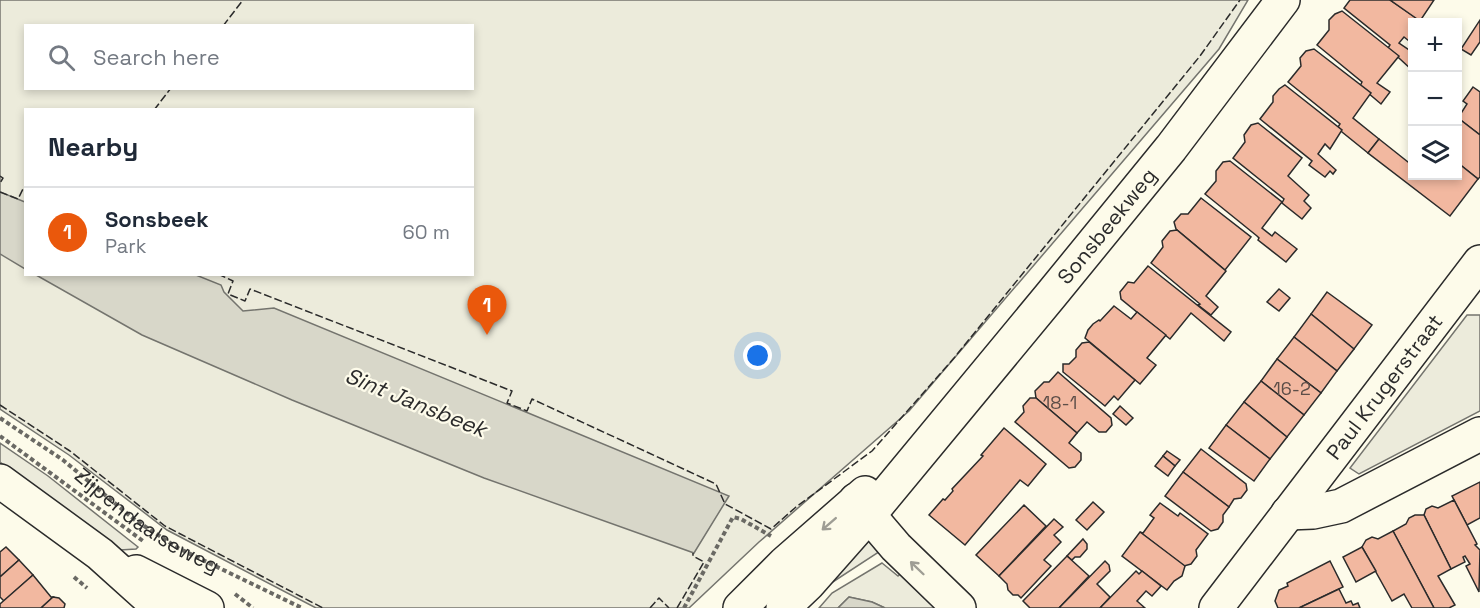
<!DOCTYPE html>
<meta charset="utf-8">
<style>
body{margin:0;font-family:"Space Grotesk",sans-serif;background:#f6f6f7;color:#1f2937}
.controls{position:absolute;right:18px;top:18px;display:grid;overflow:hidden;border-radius:0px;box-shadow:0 3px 9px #0003}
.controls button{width:54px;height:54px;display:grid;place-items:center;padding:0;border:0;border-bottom:2px solid #e0e1e3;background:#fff;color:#1f2937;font:30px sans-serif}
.you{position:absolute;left:758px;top:356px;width:21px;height:21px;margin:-15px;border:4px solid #fff;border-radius:50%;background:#1a73e8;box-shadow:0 0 0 9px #1a73e833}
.badge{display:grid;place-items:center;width:39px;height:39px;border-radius:50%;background:#ea580c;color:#fff;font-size:20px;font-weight:700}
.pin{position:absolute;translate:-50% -50px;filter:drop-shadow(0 2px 3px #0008)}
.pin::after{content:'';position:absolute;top:32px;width:21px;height:18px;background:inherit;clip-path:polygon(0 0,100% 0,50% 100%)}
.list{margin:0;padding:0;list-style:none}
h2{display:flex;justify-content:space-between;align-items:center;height:78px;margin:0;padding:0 24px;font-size:26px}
h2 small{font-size:20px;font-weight:400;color:#747a83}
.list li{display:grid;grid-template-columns:39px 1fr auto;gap:18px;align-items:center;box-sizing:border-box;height:90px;padding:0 24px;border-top:2px solid #e0e1e3}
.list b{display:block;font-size:22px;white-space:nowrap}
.list p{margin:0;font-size:20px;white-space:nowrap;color:#747a83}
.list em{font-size:20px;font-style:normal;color:#747a83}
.icon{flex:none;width:33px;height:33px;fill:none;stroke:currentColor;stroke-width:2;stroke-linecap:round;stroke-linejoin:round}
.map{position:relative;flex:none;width:1480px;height:608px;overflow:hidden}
.search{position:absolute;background:#fff;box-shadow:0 3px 9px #0003;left:24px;top:24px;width:450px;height:66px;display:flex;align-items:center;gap:15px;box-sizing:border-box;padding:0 21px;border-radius:0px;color:#747a83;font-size:22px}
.panel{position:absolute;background:#fff;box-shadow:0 3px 9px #0003;left:24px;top:108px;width:450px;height:168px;border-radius:0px}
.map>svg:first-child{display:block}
.green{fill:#ecebdb;stroke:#74746e;stroke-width:1.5;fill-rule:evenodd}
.water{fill:#d8d7c9;stroke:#74746e;stroke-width:1.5}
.building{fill:#f2b8a0;stroke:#2b2b2b;stroke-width:1.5}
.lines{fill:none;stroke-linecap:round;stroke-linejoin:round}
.minor-casing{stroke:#2b2b2b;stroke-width:36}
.major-casing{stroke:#2b2b2b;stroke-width:36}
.path{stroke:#6a6964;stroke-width:4;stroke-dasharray:4.5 3;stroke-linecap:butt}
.minor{stroke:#fdfbea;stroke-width:33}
.major{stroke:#fdfbea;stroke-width:33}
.fence{stroke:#2b2b2b;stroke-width:1.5;stroke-dasharray:8 3;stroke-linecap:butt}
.oneway{stroke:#9e9d94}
.labels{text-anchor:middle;stroke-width:4.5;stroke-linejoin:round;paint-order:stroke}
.number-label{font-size:18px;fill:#5d4e48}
.street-label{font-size:21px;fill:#2b2b2b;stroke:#fdfbea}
.water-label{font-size:22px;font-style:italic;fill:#2b2b2b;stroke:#fdfbea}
</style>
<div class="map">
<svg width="1480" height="608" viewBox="0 0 1480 608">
<rect width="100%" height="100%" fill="#fdfbea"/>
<g class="green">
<path d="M0,0H1248L1219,49L909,411L759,542L689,608H316L167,530L69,455L0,409ZM26,26H472V88H26ZM26,110H472V274H26Z"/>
<polygon points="1467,315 1480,315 1480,411 1359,474 1350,468"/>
<polygon points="0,443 48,476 138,547 136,549 120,550 0,462"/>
<polygon points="869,533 885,548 822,589"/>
<polygon points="882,563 898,576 901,573 937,608 885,608 872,602 849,597 838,608 819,608 832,593"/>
</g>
<g class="water">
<polygon points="0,192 25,202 25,269 0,254"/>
<polygon points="36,275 196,275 221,285 224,292 243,311 274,308 729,496 694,553 484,478 292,400 142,335"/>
<polygon points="849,597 872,602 885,608 838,608"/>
</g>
<g class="building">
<polygon points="1350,0 1390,0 1422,22 1412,22 1412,36 1409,41 1404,37 1399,43 1412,52 1412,70 1388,48 1390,45 1344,8"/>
<polygon points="1390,0 1434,0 1420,21"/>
<polygon points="1342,11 1399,56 1377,83 1390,92 1381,104 1360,86 1362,82 1317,45 1329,30 1329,20 1335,14"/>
<polygon points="1480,20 1480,42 1471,55 1461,49"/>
<polygon points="1314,49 1371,93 1353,118 1379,139 1368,153 1342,132 1338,127 1340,124 1288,82 1301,66 1300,58 1306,51"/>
<polygon points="1285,85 1342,130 1330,149 1325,144 1318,154 1336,170 1333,174 1330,171 1325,177 1309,165 1312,161 1260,119 1273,102 1273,96 1279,89"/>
<polygon points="1473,87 1480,92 1480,135 1458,118 1467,104 1463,101"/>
<polygon points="1458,118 1480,135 1480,177 1478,179 1458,163"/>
<polygon points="1258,123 1302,158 1288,176 1309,195 1304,201 1311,208 1302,219 1282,203 1284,199 1233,158 1245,142 1244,135 1251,125"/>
<polygon points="1379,139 1408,162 1412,157 1412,176 1458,176 1458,163 1478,179 1450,216 1368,153"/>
<polygon points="1230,161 1282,202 1262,228 1272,236 1275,232 1297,249 1286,262 1258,240 1259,238 1257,236 1205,194 1216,181 1216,171 1223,162"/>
<polygon points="1201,198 1251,237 1225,270 1176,229 1174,222 1181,214 1188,214"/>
<polygon points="1177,230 1226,271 1206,296 1218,307 1211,315 1198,305 1200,304 1151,263 1163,247 1162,241 1170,231"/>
<polygon points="1148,266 1231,332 1224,341 1191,313 1170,339 1121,299 1120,292 1128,282 1134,283"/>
<polygon points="1279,289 1290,298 1279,311 1267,302"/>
<polygon points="1327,292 1372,325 1354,349 1311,314"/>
<polygon points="1114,306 1131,319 1137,312 1166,335 1147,358 1156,365 1140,384 1085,338 1088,330 1093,324 1099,320 1100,321"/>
<polygon points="1311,314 1354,349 1337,371 1294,337"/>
<polygon points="1294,337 1337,371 1321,393 1277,359"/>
<polygon points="1089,342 1135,380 1118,400 1114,396 1105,406 1063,372 1063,364 1069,364 1076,357 1076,350 1082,343"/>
<polygon points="1277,359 1321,393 1304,415 1261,381"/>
<polygon points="1058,372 1111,418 1112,425 1106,432 1099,432 1087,422 1077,433 1036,398 1035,391 1044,382 1049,382"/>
<polygon points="1261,381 1304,415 1287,437 1244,402"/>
<polygon points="1030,398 1036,398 1077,433 1069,443 1081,453 1081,460 1075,467 1069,468 1015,422 1024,412 1023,406"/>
<polygon points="1244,402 1287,437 1270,459 1226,425"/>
<polygon points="1120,406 1133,418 1126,425 1113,414"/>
<polygon points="1226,425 1270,459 1254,481 1209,448"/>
<polygon points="1004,428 1046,464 1028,486 1020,480 965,545 929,515 943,499 945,500 953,491 952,489 983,456 981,455"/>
<polygon points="1201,449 1246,484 1247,490 1241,498 1234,499 1229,507 1183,472"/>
<polygon points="1167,451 1180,460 1175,466 1163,456"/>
<polygon points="1163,456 1175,466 1168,476 1155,466"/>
<polygon points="1183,472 1229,507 1223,515 1223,522 1218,529 1211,531 1165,496"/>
<polygon points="1480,482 1480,518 1467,525 1452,496"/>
<polygon points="1454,500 1477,544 1475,545 1480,550 1479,592 1466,566 1470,564 1465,556 1463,557 1465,562 1451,569 1424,515 1426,509 1432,506 1438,508"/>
<polygon points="1093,502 1104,512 1087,530 1076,520"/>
<polygon points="1160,503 1178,516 1180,513 1208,534 1196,550 1197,556 1191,564 1184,566 1140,532 1143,533 1154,518 1150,515"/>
<polygon points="1024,505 1046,526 999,576 976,555"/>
<polygon points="1415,515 1424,515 1451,569 1438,576 1455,605 1449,608 1434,608 1393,531 1406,524 1409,518"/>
<polygon points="1054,519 1063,527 1054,535 1061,542 1044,560 1051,566 1021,598 1018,595 1013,595 1008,590 1007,584 999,576"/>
<polygon points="1393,531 1434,608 1412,608 1404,594 1392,601 1362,547 1366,540 1372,537 1378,539"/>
<polygon points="1140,532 1185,566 1182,576 1174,581 1167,590 1122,556"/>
<polygon points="1083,539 1087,544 1087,549 1080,557 1075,557 1072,560 1067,556"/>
<polygon points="6,547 19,560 0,577 0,552"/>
<polygon points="1362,547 1376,571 1356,582 1343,557"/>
<polygon points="1067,556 1089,576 1059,608 1030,608 1023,601"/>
<polygon points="19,560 33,575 4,601 0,597 0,577"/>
<polygon points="1105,561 1109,565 1110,571 1097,584 1110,597 1100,608 1059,608"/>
<polygon points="1330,561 1343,587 1299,608 1278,608 1275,601 1279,590 1288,586 1287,583"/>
<polygon points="1136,571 1139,574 1142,571 1161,586 1152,596 1146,591 1137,601 1145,608 1100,608"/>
<polygon points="33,575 51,597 53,597 41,608 0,608 0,604"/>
<polygon points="1339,589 1346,603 1351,601 1353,605 1358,603 1360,608 1299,608"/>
<polygon points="53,597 59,598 65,604 64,608 41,608"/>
</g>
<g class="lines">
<g class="minor-casing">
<g id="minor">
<polyline points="856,500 896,547 959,608"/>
<polyline points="1288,513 1313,512 1341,506 1480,434"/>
<path id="s2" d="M1216,608L1480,262"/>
</g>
</g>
<g class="major-casing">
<g id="major">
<polyline points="0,481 100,554 160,608"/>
<polyline points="136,572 207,608"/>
<polyline points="740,608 785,563 865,493"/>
<path id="s3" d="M783,608L808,584L869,515L1051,295L1171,148L1283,0"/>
</g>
</g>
<g class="path">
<path id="s1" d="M0,418L63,460L135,520L178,548L302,608"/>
<polyline points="0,436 143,541"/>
<polyline points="74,577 87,588"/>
<polyline points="235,594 253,608"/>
<polyline points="684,608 733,517 741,519 771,536"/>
</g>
<use href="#minor" class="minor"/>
<use href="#major" class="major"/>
<g class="fence">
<polyline points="223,26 243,0"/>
<polyline points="154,110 171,88"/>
<polyline points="0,176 3,178 0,183"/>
<polyline points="0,192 18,199 24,187 26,188"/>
<polyline points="218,274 233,281 228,294 245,301 250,289 512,391 507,403 527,411 532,399 716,484 725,504 771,529 796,507 872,451 954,358 1200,56 1240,0"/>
<polyline points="0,405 70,451 165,526 323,608"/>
<polyline points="650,608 659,598 669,608"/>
<polyline points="677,608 704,562 693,556 693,553"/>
</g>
</g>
<defs><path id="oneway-shaft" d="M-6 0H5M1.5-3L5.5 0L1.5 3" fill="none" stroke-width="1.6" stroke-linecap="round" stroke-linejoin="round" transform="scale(1.5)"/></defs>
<g class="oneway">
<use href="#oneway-shaft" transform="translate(829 524) rotate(139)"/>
<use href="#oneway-shaft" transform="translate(917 568) rotate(-136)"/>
</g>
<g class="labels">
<g class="number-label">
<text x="1292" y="395">16-2</text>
<text x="1060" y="409">18-1</text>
</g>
<g class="street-label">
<text dy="7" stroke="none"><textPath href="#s3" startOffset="501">Sonsbeekweg</textPath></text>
<text dy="7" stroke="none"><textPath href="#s2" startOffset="278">Paul Krugerstraat</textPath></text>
<text dy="7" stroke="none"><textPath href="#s1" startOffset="180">Zijpendaalseweg</textPath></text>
</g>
<g class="water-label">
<text transform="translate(416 402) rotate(22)" y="8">Sint Jansbeek</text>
</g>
</g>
</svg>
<div class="controls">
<button>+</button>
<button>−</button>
<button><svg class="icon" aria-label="layers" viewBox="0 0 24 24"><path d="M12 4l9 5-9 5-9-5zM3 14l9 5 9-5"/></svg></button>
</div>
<div class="you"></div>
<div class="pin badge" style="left:487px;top:335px">1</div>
<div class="search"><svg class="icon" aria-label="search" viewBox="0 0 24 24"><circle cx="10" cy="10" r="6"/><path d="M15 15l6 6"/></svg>Search here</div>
<section class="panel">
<h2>Nearby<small></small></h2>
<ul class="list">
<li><span class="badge">1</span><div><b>Sonsbeek</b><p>Park</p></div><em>60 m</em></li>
</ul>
</section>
</div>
